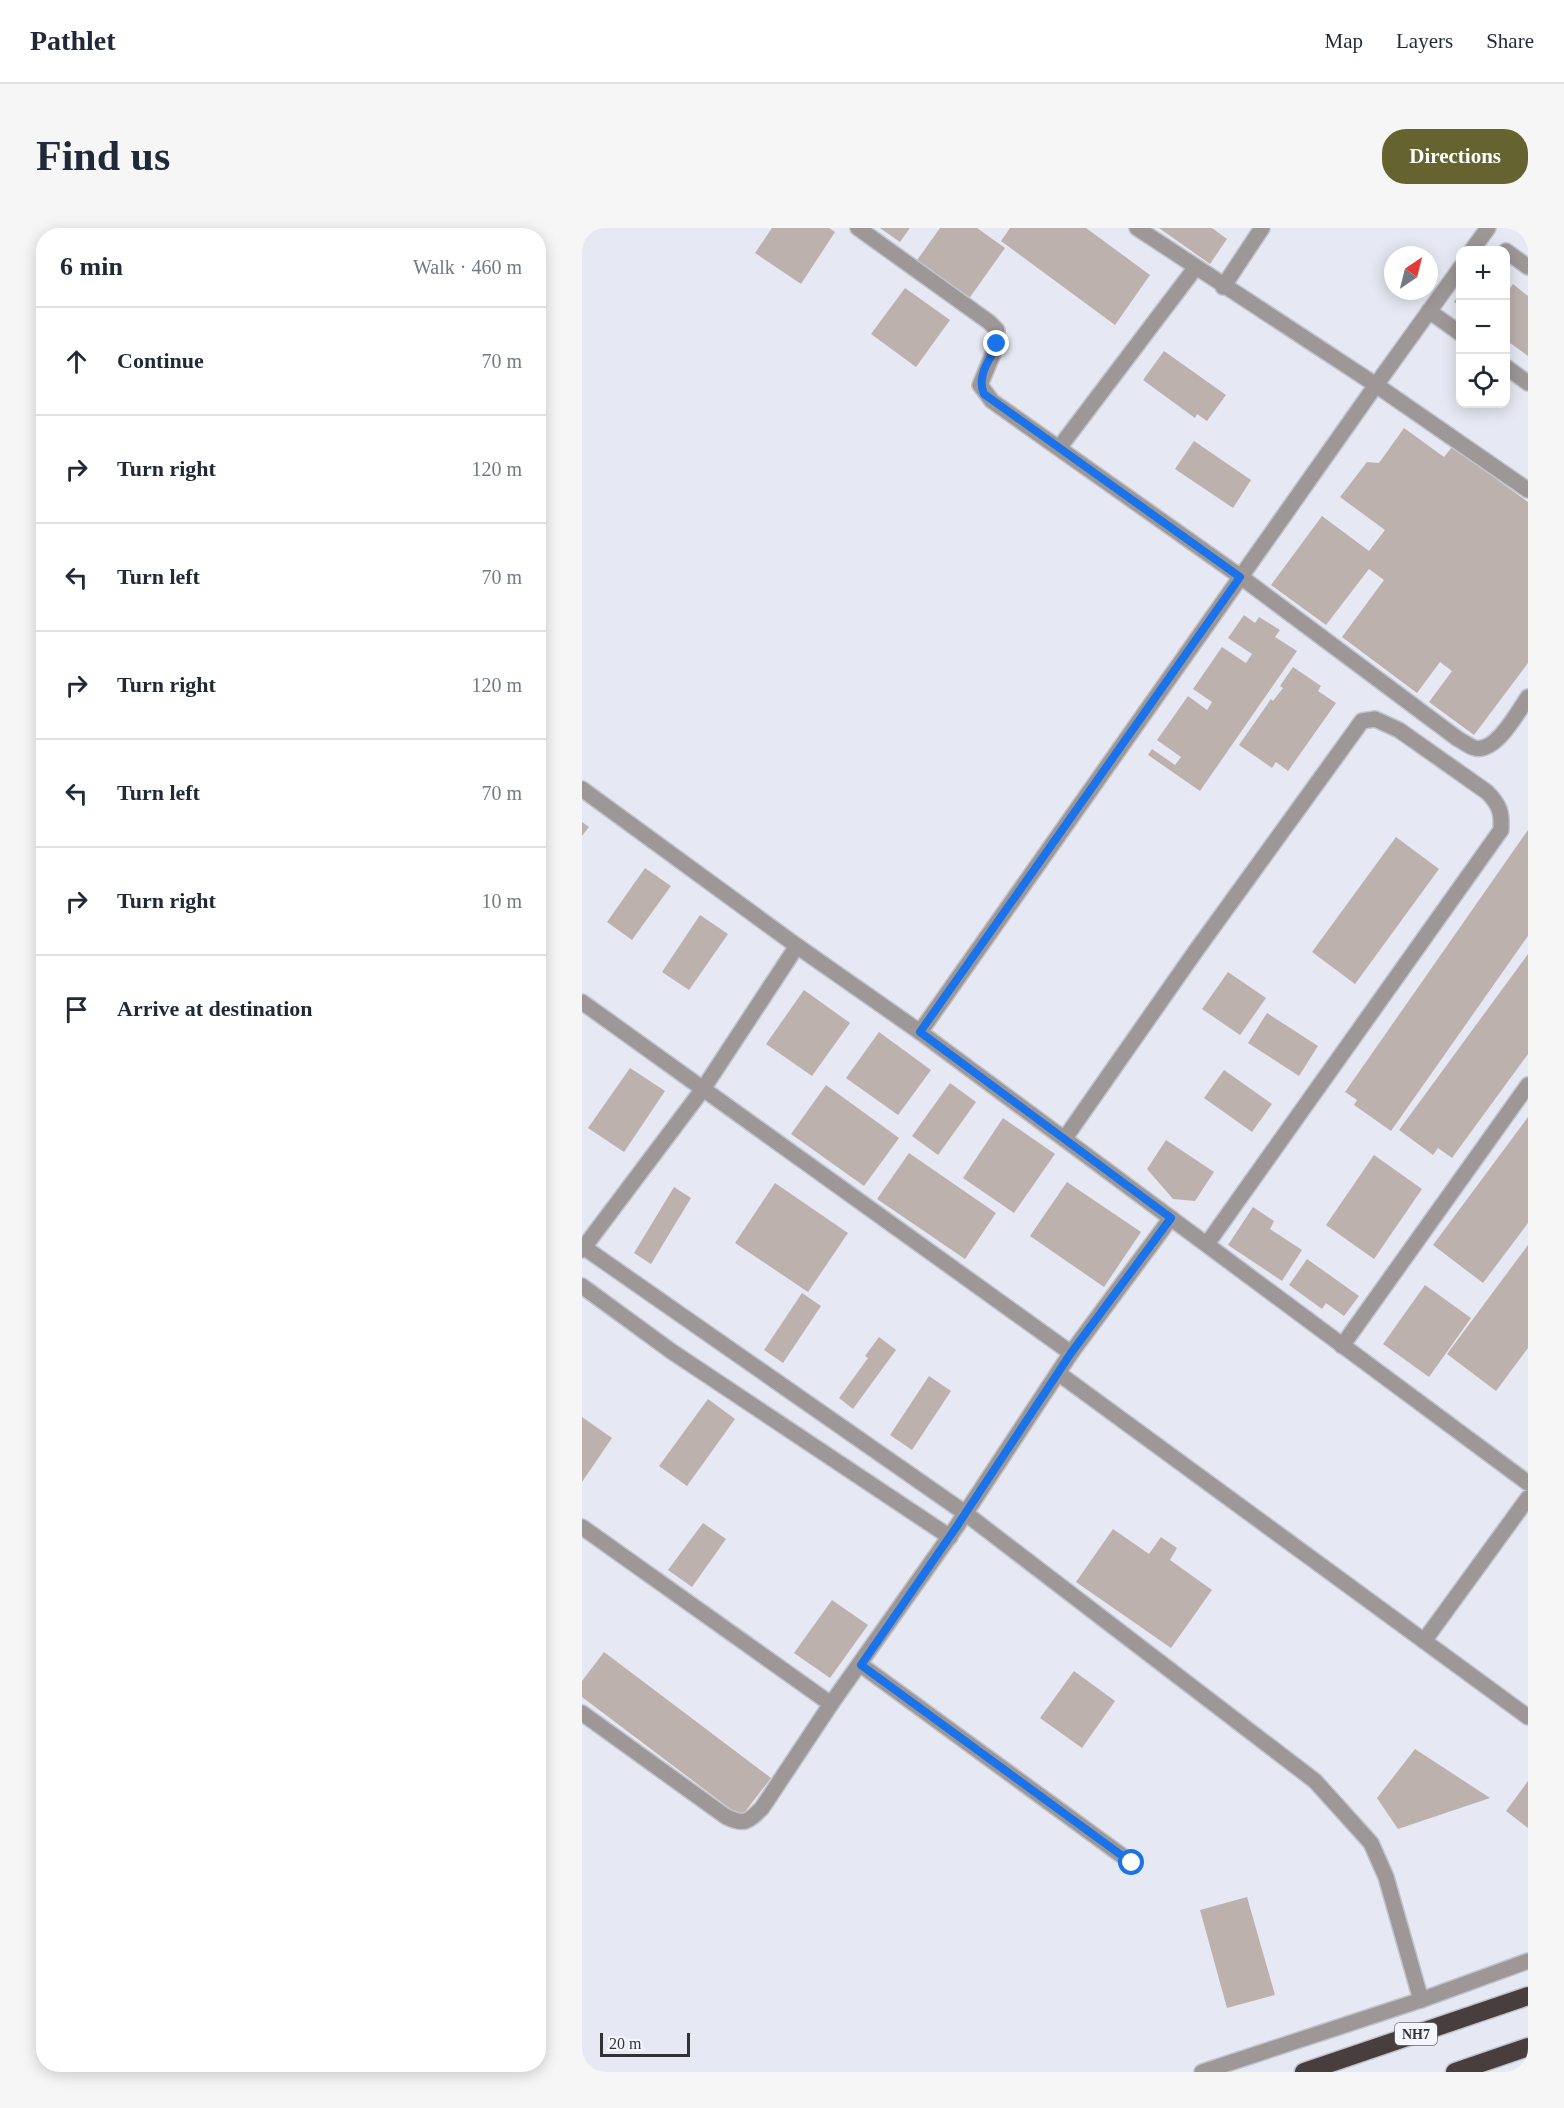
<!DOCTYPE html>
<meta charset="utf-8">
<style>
body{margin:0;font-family:Georgia,serif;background:#f6f6f7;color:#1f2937}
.controls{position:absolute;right:18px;top:18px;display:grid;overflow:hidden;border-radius:12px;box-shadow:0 3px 15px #0003}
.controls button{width:54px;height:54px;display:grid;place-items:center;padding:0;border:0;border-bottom:2px solid #e0e1e3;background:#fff;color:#1f2937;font:30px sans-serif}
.compass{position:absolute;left:802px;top:18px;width:54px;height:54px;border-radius:50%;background:#fff;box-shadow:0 3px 15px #0003;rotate:35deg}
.scale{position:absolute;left:18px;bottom:15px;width:90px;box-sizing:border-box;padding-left:6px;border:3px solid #313236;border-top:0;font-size:16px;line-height:21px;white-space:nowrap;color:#313236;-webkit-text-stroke:4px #f4f6ff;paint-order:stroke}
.stop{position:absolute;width:18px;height:18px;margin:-14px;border:4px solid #1a73e8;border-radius:50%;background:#fff}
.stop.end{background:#1a73e8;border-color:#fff;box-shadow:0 2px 6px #0008}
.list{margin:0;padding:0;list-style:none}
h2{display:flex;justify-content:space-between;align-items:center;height:78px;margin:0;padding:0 24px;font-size:26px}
h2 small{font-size:20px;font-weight:400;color:#747a83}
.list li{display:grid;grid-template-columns:39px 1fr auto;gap:18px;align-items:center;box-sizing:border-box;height:108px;padding:0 24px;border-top:2px solid #e0e1e3}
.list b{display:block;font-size:22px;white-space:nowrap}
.list em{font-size:20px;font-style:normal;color:#747a83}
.icon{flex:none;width:33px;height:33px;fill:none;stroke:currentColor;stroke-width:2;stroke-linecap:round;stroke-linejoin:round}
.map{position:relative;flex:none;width:946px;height:1844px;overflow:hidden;border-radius:24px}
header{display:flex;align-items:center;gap:36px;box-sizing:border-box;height:84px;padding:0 30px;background:#fff;border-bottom:2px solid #e0e1e3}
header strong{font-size:28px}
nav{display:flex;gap:33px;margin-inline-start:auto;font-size:21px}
.intro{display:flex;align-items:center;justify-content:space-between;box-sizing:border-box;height:144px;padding:0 36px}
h1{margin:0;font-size:42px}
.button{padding:15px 27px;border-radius:24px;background:#656330;color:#fff;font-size:21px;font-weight:700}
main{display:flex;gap:36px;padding:0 36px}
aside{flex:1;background:#fff;border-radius:24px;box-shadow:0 3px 15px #0003}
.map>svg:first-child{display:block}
.building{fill:#bdb1ad}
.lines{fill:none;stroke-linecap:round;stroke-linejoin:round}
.minor-casing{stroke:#c2c4cd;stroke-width:18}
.highway-casing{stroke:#c2c4cd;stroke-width:21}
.minor{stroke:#9d9797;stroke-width:15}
.highway{stroke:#483e3e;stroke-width:18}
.route{stroke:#1a73e8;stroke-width:8}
.labels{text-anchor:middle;stroke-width:4.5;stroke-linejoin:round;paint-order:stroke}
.shield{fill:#f4f6ff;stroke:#6c6d72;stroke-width:1.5}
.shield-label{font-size:14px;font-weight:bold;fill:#313236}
</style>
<header>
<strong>Pathlet</strong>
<nav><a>Map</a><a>Layers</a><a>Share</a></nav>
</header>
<div class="intro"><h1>Find us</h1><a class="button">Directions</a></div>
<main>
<aside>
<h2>6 min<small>Walk · 460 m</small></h2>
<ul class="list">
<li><svg class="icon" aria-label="ahead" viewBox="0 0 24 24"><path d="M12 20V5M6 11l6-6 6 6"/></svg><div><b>Continue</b></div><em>70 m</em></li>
<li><svg class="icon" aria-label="right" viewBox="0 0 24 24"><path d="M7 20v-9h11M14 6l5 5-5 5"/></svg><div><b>Turn right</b></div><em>120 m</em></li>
<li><svg class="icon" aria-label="left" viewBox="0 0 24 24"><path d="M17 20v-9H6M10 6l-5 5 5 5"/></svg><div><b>Turn left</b></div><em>70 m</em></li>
<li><svg class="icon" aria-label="right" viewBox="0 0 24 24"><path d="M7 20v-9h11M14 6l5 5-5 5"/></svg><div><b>Turn right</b></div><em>120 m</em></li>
<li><svg class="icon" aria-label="left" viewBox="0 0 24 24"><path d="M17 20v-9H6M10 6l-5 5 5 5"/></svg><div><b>Turn left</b></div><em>70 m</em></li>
<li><svg class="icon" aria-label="right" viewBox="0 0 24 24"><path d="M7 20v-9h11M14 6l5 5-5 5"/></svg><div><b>Turn right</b></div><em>10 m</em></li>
<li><svg class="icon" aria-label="arrive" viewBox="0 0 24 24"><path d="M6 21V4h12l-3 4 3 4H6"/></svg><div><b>Arrive at destination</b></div></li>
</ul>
</aside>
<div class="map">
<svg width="946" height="1844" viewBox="0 0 946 1844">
<rect width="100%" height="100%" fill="#e6e9f3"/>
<g class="building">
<polygon points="190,0 247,0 253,4 219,56 173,25"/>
<polygon points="298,0 328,0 318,14"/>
<polygon points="358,0 395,0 423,20 386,72 333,35"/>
<polygon points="428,0 504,0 568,47 533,97 419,13"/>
<polygon points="577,0 630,0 645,11 628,36"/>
<polygon points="931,56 946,68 946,128 924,112 924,66"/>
<polygon points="323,60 368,92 334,139 289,106"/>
<polygon points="879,64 879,79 872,74"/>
<polygon points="582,123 644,167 625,193 615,186 613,190 561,152"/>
<polygon points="822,200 862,229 870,219 946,274 946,435 892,507 847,474 870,443 858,434 835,465 760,409 802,352 787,341 744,397 689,357 740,288 787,323 803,302 758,269 785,234 797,235"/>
<polygon points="612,213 669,252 651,280 593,241"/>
<polygon points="662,387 673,395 677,389 698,402 693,409 715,423 618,563 566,527 570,521 593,537 599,529 575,512 606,468 625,482 630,474 611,461 640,419 664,435 670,426 646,410"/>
<polygon points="711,439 739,458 736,463 754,475 706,543 694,534 690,540 657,517 689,471 691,473 701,460 698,458"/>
<polygon points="0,594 7,599 0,608"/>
<polygon points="946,602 946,708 809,903 772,877 775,872 763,864"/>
<polygon points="814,609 857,641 773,756 730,724"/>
<polygon points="63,640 89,658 50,712 25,694"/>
<polygon points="118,687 146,706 107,762 80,744"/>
<polygon points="946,726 946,826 870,930 856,920 851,927 817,902"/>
<polygon points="646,744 684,770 658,807 620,781"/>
<polygon points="222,762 268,795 230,848 184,816"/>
<polygon points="685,785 736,818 717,848 666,815"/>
<polygon points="297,804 349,842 316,887 264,850"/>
<polygon points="48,840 83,863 42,924 6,900"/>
<polygon points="642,842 690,876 670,904 622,870"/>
<polygon points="368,855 394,874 356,927 330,908"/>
<polygon points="244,857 317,910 282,958 209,906"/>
<polygon points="946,889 946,995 901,1055 851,1017"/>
<polygon points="421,890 473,926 432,985 381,950"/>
<polygon points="584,912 632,944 613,973 591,971 565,941"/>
<polygon points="327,925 414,985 383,1031 295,971"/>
<polygon points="792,927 840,961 792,1031 744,997"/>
<polygon points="485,954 559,1004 522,1059 448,1008"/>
<polygon points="193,955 266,1005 226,1064 153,1015"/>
<polygon points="92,959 109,970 69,1036 52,1025"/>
<polygon points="671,979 692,993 688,1001 720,1022 700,1053 646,1017"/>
<polygon points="946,1017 946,1120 914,1163 865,1126"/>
<polygon points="725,1031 777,1068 762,1088 744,1075 740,1081 707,1057"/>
<polygon points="843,1057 889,1090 847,1149 801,1116"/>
<polygon points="220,1065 239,1078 201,1135 182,1122"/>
<polygon points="297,1109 314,1122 271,1181 257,1170 286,1130 283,1128"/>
<polygon points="347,1148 369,1163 330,1222 308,1207"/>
<polygon points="126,1171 153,1191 105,1258 77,1238"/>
<polygon points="0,1189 30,1210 0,1254"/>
<polygon points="121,1295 144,1311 110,1359 86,1342"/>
<polygon points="531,1301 567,1326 579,1309 595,1320 588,1332 630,1362 589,1420 494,1354"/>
<polygon points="250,1372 286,1397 248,1450 212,1425"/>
<polygon points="22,1424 189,1550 159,1589 0,1469 0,1453"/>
<polygon points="492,1443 533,1473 500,1520 458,1490"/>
<polygon points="833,1521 908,1570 816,1601 795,1570"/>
<polygon points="946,1553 946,1600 924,1583"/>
<polygon points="665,1669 693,1767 645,1780 618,1682"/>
</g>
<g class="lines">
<g class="minor-casing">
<g id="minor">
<path d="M276,0L407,94L415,102V116L398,157L410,173L659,349L876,511C882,514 888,519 893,520C914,525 936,484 946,469"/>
<polyline points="555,0 794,157 338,804 946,1255"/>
<polyline points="890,22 906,0"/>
<polyline points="924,23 946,39"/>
<polyline points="879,39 794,157 946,262"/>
<polyline points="641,59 680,0"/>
<polyline points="847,83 879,106"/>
<polyline points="924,139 946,155"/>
<polyline points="477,220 614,39"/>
<polyline points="0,561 215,718 121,861 0,1022"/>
<polyline points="215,718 338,804"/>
<polyline points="0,774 489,1125"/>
<path d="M483,910L613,724L780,493L793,491L817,502L905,564C918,577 920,585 919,602L625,1016"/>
<polyline points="0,1018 383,1285 733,1553 789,1615 804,1649 839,1772"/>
<polyline points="0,1058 89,1123 368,1309"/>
<polyline points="760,1118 946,857"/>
<polyline points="476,1145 946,1489"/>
<polyline points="0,1299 249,1476"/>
<polyline points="842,1413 946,1270"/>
<polyline points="279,1437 550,1635"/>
<path d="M0,1485L143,1588C162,1598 166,1594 180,1580L249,1476L375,1298L489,1125L589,990"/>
<polyline points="620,1844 839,1772 946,1733"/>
</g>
</g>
<g class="highway-casing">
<g id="highway">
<polyline points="722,1844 946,1768"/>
<polyline points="873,1844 946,1819"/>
</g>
</g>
<use href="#minor" class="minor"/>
<use href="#highway" class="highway"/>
</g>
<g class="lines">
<path class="route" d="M415,116C408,132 394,148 402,166L658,349L338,804L589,990L489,1125L375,1298L279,1437L550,1635"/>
</g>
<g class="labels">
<rect class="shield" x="813" y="1795" width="42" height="22" rx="4.5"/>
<g class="shield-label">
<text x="834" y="1811">NH7</text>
</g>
</g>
</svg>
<div class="controls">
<button>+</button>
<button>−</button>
<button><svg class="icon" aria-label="locate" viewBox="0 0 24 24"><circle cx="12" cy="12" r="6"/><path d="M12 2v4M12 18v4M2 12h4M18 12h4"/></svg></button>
</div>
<svg class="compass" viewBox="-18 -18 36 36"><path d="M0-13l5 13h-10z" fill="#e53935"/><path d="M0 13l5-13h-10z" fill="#747a83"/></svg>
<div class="scale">20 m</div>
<div class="stop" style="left:550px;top:1635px"></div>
<div class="stop end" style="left:415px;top:116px"></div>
</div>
</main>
